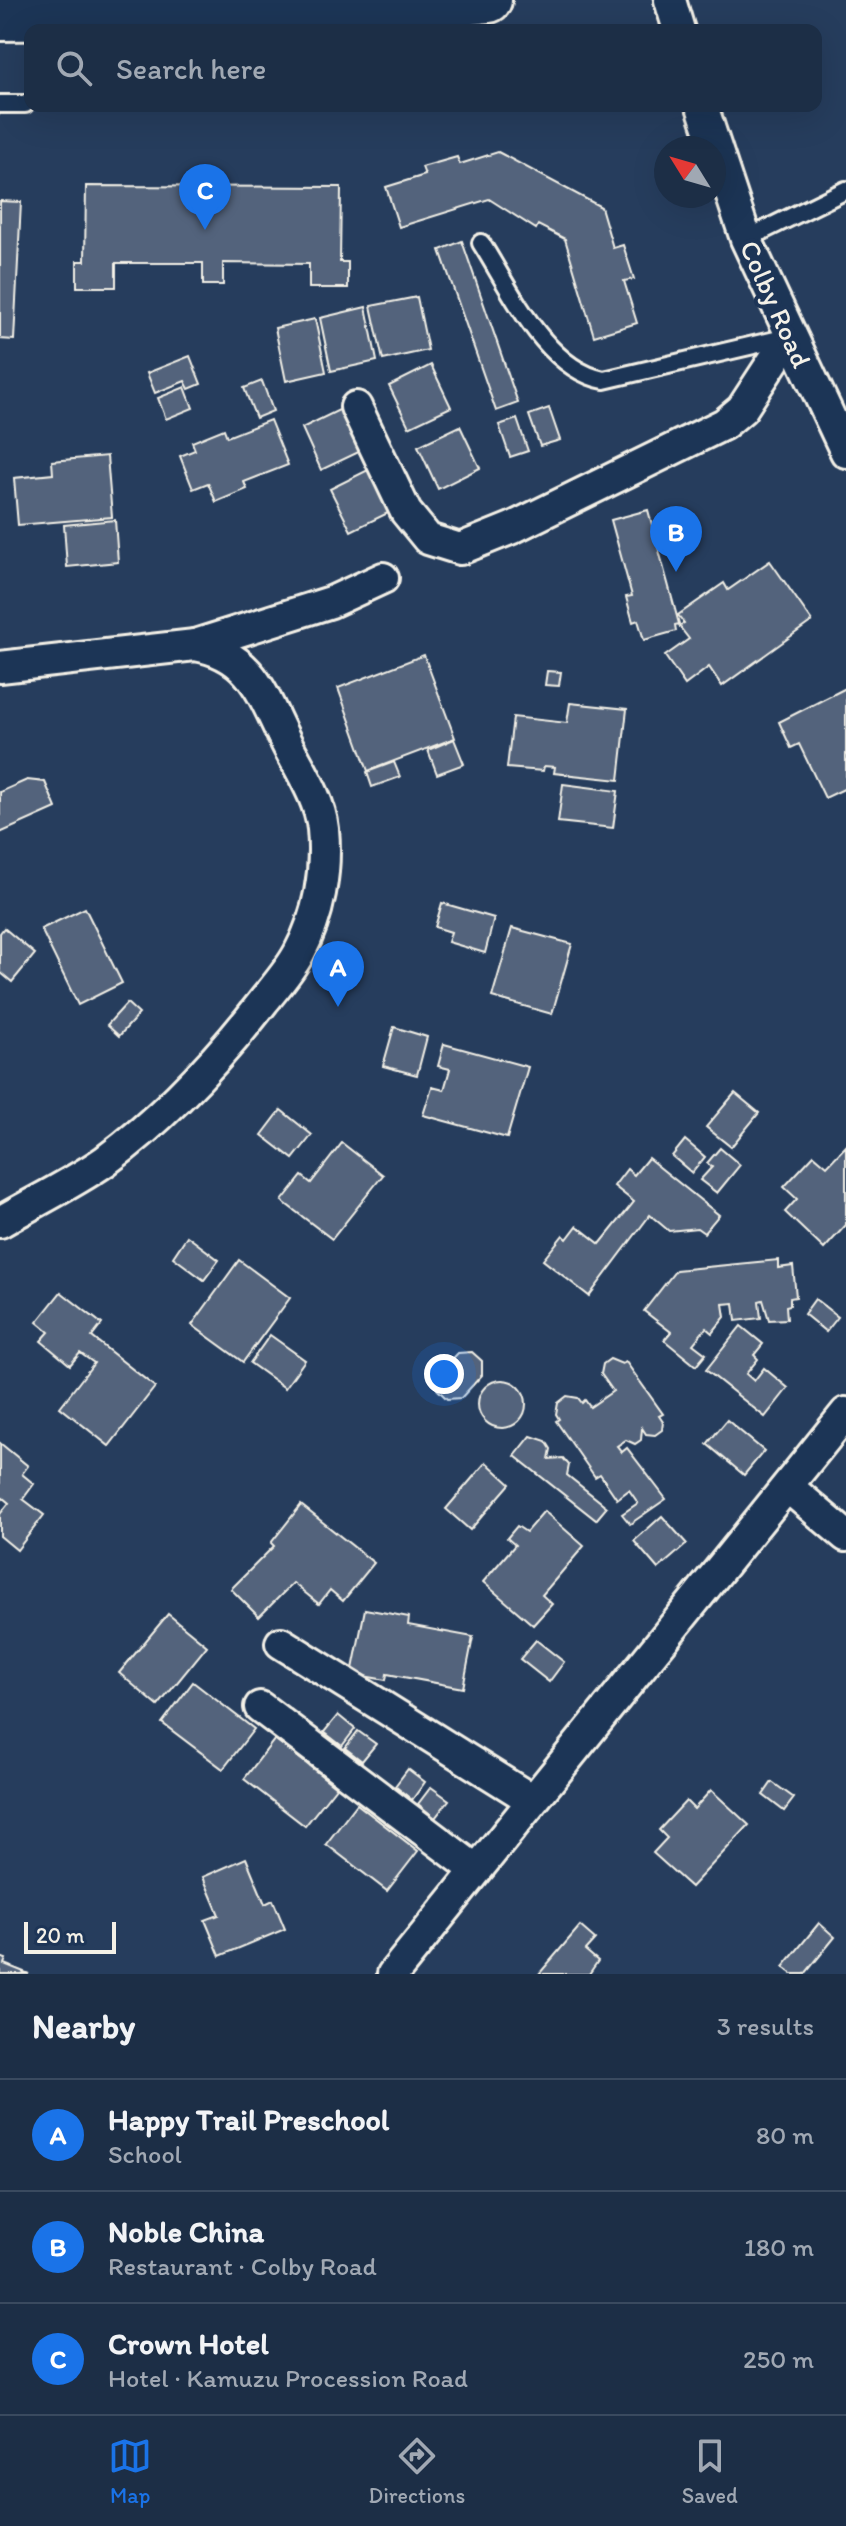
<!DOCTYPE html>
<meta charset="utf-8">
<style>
body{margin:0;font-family:Itim,sans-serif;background:#25364d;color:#f1f3f6}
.compass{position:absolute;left:654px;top:136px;width:72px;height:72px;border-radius:50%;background:#1c2e46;box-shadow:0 8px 32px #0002;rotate:307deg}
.scale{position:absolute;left:24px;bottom:20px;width:92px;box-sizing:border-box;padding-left:8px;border:4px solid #f4f1e8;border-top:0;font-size:22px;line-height:28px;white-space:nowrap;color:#f4f1e8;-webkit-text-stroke:6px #1d3557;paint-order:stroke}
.you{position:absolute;left:444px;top:1374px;width:28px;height:28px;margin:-20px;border:6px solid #fff;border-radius:50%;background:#1a73e8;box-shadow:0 0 0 12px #1a73e833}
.badge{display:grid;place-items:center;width:52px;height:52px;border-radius:50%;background:#1a73e8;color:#fff;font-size:26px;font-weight:700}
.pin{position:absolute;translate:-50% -66px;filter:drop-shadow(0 2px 4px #0008)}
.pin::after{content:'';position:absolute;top:42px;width:28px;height:24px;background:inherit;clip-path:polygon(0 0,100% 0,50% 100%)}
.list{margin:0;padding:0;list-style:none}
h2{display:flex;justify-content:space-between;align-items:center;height:104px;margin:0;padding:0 32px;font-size:34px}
h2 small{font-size:26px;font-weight:400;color:#a0a8b3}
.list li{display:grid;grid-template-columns:52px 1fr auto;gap:24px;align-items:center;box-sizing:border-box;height:112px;padding:0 32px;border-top:2px solid #3a4a5f}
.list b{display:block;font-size:30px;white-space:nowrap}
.list p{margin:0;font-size:26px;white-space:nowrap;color:#a0a8b3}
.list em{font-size:26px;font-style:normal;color:#a0a8b3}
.icon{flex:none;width:44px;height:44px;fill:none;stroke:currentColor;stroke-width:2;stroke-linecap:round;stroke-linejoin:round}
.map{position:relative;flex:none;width:846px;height:1974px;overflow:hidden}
.search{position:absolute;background:#1c2e46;box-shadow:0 8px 32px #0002;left:24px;right:24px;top:24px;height:88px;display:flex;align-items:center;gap:20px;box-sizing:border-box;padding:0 28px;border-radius:16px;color:#a0a8b3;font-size:30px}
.sheet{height:440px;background:#1c2e46}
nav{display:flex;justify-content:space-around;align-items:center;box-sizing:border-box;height:112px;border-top:2px solid #3a4a5f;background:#1c2e46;font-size:22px;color:#a0a8b3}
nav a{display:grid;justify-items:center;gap:4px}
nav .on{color:#1a73e8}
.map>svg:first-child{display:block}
.building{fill:#52647b;stroke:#f4f1e8;stroke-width:2}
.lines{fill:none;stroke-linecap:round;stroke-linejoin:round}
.lane-casing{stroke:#f4f1e8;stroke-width:22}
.street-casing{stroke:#f4f1e8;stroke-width:36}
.highway-casing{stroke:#f4f1e8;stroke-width:50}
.lane{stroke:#1d3557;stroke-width:16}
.street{stroke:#1d3557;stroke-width:30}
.highway{stroke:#1d3557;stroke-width:44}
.labels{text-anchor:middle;stroke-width:8;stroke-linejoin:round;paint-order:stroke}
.street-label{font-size:28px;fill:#f4f1e8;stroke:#1d3557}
</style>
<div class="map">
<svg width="846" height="1974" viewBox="0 0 846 1974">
<rect width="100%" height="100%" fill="#263d5d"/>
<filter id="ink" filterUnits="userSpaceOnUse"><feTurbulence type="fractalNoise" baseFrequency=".0125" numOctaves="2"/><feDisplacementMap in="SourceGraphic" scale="16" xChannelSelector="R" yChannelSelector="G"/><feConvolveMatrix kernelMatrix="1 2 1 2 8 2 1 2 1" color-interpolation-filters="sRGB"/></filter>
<g filter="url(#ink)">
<g class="building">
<polygon points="498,152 601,207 613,248 623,245 634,279 624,281 637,323 594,336 565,239 538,225 536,229 489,199 399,227 386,187 425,175 422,167 457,157 460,164"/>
<polygon points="86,186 341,187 340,262 348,262 348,288 309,288 309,264 223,263 223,285 203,285 203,263 116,263 116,287 77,287 77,261 85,261"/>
<polygon points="0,201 21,202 14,340 0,339"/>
<polygon points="462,241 518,403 496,411 440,250"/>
<polygon points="417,297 428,350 383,360 371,306"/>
<polygon points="366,307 377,361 331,371 320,318"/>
<polygon points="315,319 326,372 286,381 275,328"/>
<polygon points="190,356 201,384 189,389 185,381 155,393 147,373"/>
<polygon points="431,365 451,407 409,427 389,386"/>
<polygon points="262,381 273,411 256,418 244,388"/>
<polygon points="185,387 193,408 166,419 158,398"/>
<polygon points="343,408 363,450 321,470 302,428"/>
<polygon points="549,408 560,440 540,446 529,415"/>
<polygon points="517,419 528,451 510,457 499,425"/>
<polygon points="270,420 288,465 244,482 247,489 216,502 208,483 193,489 180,456 195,450 192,442 224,429 227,437"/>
<polygon points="460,426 480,468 438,489 418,446"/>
<polygon points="107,456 112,517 18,525 14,478 53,474 52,461"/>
<polygon points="372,468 392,511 351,531 330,489"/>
<polygon points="648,510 679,624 675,625 676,631 644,640 638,620 633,622 626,597 632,596 611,520"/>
<polygon points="115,520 118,562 67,567 64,525"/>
<polygon points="770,561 812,621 722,686 709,667 685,685 665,656 689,639 679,626 684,623 678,615 724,583 728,590"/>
<polygon points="424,655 455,738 368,771 338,688"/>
<polygon points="547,671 561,672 559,686 545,685"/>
<polygon points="846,688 846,788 825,798 799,744 791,748 779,722"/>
<polygon points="570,703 627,709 619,780 554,773 555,767 544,766 543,771 507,768 513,717 567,723"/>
<polygon points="454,739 464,764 437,774 428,750"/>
<polygon points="394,762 400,777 372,787 367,772"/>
<polygon points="27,780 45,782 56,808 0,833 0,792"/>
<polygon points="563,784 618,791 613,828 558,822"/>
<polygon points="442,903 494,918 485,953 448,942 451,932 435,927"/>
<polygon points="85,908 122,983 78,1005 41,929"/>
<polygon points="4,928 35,954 12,982 0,972 0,933"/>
<polygon points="512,928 572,944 552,1014 492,997"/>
<polygon points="127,1003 139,1014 119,1036 107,1025"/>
<polygon points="394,1027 427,1037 417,1075 383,1066"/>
<polygon points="444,1044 528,1067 507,1138 423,1115 432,1087 444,1090 450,1069 438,1066"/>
<polygon points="735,1093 759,1113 731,1147 706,1127"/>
<polygon points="281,1110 312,1135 293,1159 262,1135"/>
<polygon points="685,1140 705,1157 692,1173 672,1156"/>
<polygon points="342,1143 383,1175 332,1239 282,1201 302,1176 311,1183"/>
<polygon points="846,1146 846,1225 824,1249 785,1212 797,1199 784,1187 814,1155 827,1166"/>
<polygon points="720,1148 740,1165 717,1193 700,1180 712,1167 707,1163"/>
<polygon points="648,1158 719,1215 704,1233 697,1228 669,1231 650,1215 589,1296 543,1260 563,1235 567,1239 577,1226 600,1244 634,1202 614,1186 627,1169 634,1175"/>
<polygon points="187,1236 219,1260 204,1280 173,1257"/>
<polygon points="239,1260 290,1298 243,1362 192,1325"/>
<polygon points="778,1260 778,1268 793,1266 796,1297 790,1298 790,1305 786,1306 787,1319 769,1320 763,1300 759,1301 761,1318 736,1321 734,1303 723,1304 725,1317 712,1333 706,1328 693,1344 706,1354 696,1366 664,1340 671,1332 644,1311 676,1270"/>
<polygon points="61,1292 102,1324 92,1337 155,1387 109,1446 60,1407 94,1363 80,1353 70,1365 41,1341 49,1332 37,1322"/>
<polygon points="815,1299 838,1317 826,1332 804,1314"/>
<polygon points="741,1326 763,1344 754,1355 758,1359 746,1374 754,1381 764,1368 788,1388 765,1417 706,1370"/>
<polygon points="270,1335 305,1360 285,1388 250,1363"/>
<polygon points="472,1352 482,1361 482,1375 461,1398 447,1399 437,1389 437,1375 458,1353"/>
<polygon points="610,1359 622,1364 626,1362 663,1414 659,1416 663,1422 662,1430 655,1435 646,1434 642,1428 641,1440 635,1444 626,1440 617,1446 622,1452 627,1448 666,1499 630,1524 622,1514 638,1503 629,1490 617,1499 600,1474 595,1477 556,1421 559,1419 556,1414 558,1403 567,1396 578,1398 582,1403 585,1400 590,1407 613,1391 601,1374 603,1364"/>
<circle cx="502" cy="1404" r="24"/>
<polygon points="727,1420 764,1451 744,1475 707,1444"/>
<polygon points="531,1436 546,1441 551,1449 549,1459 563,1458 569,1465 567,1475 607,1507 596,1520 515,1456"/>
<polygon points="0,1443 28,1466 22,1474 34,1484 23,1499 44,1515 17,1550 0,1536 0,1514 9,1503 3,1498 0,1502"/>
<polygon points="486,1462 510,1484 470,1530 446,1509"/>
<polygon points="301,1505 374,1563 343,1601 330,1590 319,1604 293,1583 259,1617 231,1589 274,1546 271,1543"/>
<polygon points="544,1511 584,1546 542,1595 552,1604 533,1625 483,1582 515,1545 507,1538 517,1526 526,1532"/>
<polygon points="662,1516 687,1544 658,1569 634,1541"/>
<polygon points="365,1609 409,1617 408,1625 473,1637 463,1688 387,1674 386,1680 352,1674"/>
<polygon points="168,1614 207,1646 158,1706 119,1673"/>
<polygon points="536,1640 564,1662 549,1682 520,1659"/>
<polygon points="193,1682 254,1729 223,1769 162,1723"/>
<polygon points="338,1715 355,1729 342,1746 324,1732"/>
<polygon points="358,1731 376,1744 362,1761 345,1748"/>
<polygon points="275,1739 336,1787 305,1826 244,1779"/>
<polygon points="408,1769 425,1782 412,1800 395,1786"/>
<polygon points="772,1782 794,1798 784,1811 763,1795"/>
<polygon points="431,1787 449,1800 435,1818 418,1804"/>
<polygon points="711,1790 749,1825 691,1887 653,1853 667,1838 659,1830 686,1801 694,1809"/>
<polygon points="357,1804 418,1851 387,1891 326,1844"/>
<polygon points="246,1858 265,1904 273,1900 285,1929 220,1956 205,1920 219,1915 203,1877"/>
<polygon points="819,1923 835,1937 805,1974 792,1974 783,1967"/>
<polygon points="580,1926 595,1939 585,1950 598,1961 589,1974 539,1974"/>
<polygon points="0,1957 6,1959 4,1964 29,1974 0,1974"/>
</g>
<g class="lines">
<g class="lane-casing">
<g id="lane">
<polyline points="0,104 25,104"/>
<polyline points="746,239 846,190"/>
<path d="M481,243C511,290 545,369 604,380L788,337"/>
</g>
</g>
<g class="street-casing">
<g id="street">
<polyline points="670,0 679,30"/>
<polyline points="702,106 746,239 846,452"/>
<polyline points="356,407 406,512 428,539 460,549 512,528 724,424 742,409 789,337"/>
<polyline points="195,645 331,602 383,578"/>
<path d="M0,667L195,645C254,655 263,697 288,746C301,771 320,800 323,829C327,871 319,916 299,953C290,970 275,987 263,1002C217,1061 166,1116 105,1161C72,1184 34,1202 0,1222"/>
<polyline points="788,1487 846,1536"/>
<polyline points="281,1643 532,1800"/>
<polyline points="260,1707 476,1870"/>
<polyline points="393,1974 846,1413"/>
</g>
</g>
<g class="highway-casing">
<polyline id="highway" points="0,18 366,14 489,0"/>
</g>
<use href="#lane" class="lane"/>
<use href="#street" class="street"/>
<use href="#highway" class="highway"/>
</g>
</g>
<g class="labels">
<g class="street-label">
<text transform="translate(776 304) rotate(66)" y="10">Colby Road</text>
</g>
</g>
</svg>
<svg class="compass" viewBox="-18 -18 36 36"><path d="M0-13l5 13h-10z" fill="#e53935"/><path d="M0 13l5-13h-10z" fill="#a0a8b3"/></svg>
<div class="scale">20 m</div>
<div class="you"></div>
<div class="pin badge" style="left:338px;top:1007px">A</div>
<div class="pin badge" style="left:676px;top:572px">B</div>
<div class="pin badge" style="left:205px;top:230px">C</div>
<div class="search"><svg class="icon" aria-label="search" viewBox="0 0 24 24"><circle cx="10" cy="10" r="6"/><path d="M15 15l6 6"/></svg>Search here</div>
</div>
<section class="sheet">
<h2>Nearby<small>3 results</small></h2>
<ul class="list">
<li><span class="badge">A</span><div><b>Happy Trail Preschool</b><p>School</p></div><em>80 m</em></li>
<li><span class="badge">B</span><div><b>Noble China</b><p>Restaurant · Colby Road</p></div><em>180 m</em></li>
<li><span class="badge">C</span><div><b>Crown Hotel</b><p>Hotel · Kamuzu Procession Road</p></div><em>250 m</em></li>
</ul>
</section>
<nav>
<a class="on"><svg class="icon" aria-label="map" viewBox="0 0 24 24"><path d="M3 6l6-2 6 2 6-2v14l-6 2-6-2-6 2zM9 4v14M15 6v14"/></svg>Map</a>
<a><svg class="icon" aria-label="directions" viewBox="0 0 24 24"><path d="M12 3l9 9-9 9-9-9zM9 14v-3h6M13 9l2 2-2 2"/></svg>Directions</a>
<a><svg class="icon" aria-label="saved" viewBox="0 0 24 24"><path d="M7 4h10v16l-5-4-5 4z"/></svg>Saved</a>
</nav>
